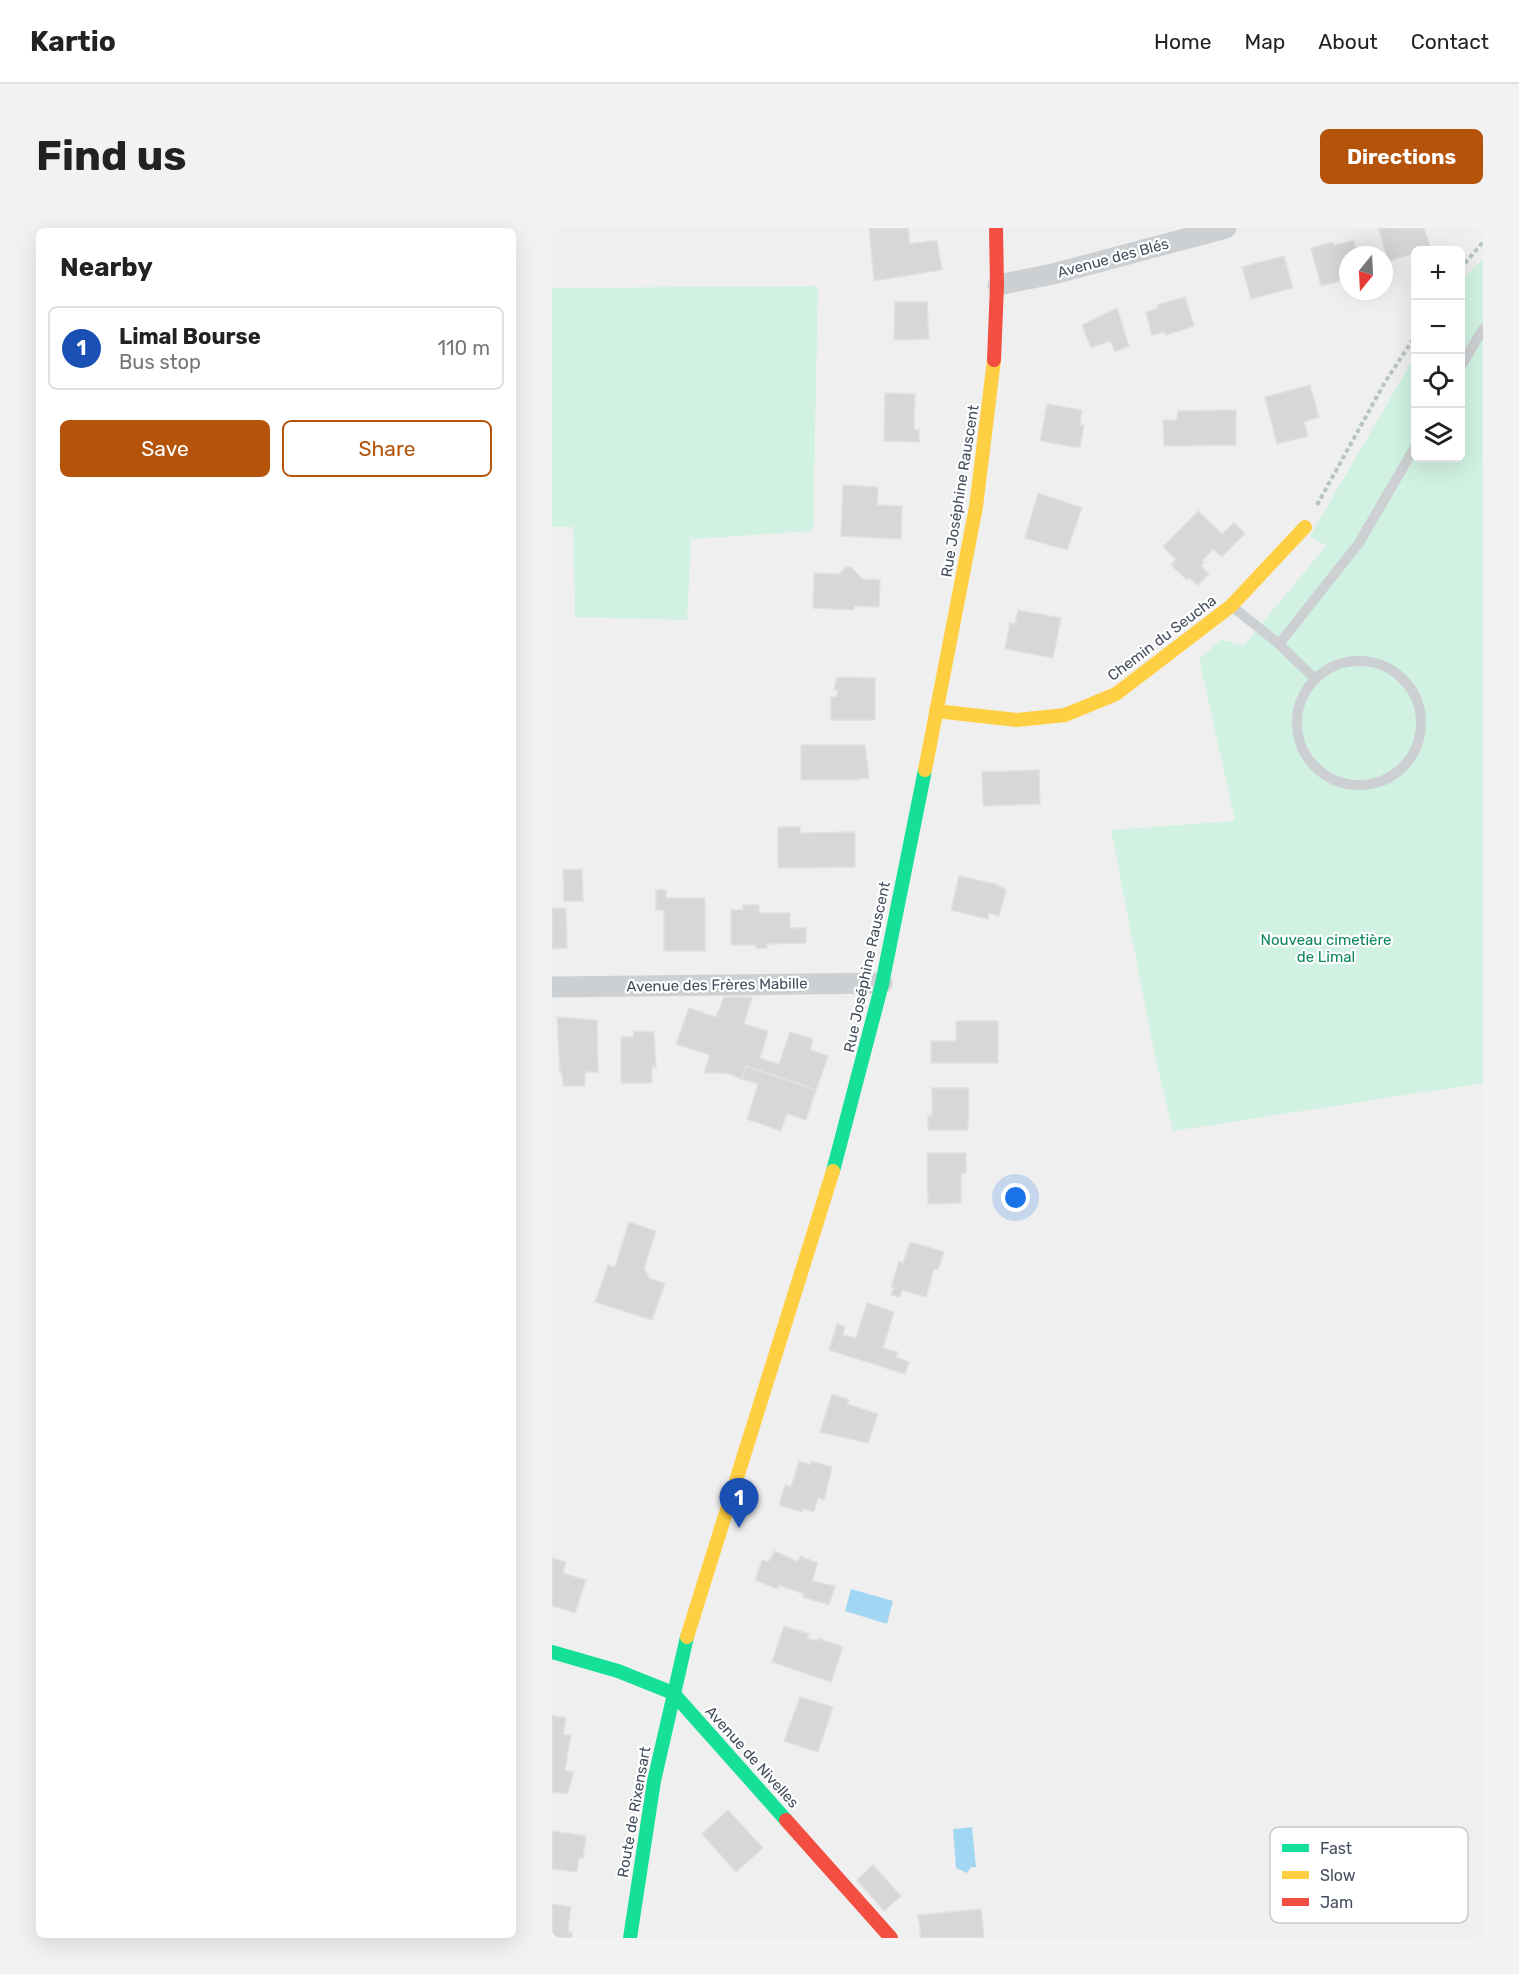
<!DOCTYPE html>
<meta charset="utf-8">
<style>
body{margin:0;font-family:Rubik,sans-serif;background:#f2f2f2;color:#222}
.controls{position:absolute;right:18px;top:18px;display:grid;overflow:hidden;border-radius:9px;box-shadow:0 6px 24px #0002}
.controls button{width:54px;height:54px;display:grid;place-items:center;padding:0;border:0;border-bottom:2px solid #e0e0e0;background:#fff;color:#222;font:30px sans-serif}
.compass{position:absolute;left:787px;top:18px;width:54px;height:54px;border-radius:50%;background:#fff;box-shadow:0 6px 24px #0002;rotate:198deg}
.you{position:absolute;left:464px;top:970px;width:21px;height:21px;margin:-15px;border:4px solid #fff;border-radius:50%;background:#1a73e8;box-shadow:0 0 0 9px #1a73e833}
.badge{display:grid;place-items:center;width:39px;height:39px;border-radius:50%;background:#b45309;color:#fff;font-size:20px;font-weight:700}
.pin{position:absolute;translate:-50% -50px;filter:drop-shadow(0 2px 3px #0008)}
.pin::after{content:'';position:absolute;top:32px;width:21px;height:18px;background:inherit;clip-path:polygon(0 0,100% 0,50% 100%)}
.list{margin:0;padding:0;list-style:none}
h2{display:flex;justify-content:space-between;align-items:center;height:78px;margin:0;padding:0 24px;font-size:26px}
h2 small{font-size:20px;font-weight:400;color:#767676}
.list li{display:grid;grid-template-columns:39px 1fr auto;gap:18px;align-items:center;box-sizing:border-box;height:84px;margin:0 12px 12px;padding:0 12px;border:2px solid #e0e0e0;border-radius:9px}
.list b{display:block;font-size:22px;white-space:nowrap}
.list p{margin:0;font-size:20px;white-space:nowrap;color:#767676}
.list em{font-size:20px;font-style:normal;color:#767676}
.actions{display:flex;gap:12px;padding:18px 24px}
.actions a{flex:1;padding:14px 0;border:2px solid #b45309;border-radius:9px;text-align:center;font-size:21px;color:#b45309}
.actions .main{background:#b45309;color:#fff}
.icon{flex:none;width:33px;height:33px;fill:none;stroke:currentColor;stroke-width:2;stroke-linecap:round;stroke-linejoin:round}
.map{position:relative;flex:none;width:931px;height:1710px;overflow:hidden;border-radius:9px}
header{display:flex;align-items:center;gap:36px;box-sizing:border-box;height:84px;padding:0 30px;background:#fff;border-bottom:2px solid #e0e0e0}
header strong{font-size:28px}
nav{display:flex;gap:33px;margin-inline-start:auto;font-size:21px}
.intro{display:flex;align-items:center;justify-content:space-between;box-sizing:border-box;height:144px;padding:0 36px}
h1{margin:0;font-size:42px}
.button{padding:15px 27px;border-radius:9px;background:#b45309;color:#fff;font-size:21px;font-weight:700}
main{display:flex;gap:36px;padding:0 36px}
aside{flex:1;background:#fff;border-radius:9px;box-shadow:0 6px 24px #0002}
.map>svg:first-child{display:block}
.green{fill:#d1f2e2}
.water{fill:#a2d7f3}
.building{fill:#d7d7d9;stroke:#e1e1e2;stroke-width:1.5}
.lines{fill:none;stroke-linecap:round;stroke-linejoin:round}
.path{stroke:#b7c5c3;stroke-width:4;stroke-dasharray:4.5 3;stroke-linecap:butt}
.lane{stroke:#cdd0d3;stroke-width:10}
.street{stroke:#cdd0d3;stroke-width:21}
.fast{stroke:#16e098;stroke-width:14}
.slow{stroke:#ffcf43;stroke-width:14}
.jam{stroke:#f24e42;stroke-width:14}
.labels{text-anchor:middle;stroke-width:4.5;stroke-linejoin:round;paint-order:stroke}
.street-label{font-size:15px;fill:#444e5e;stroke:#fff}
.park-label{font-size:15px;fill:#0d875b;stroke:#fff}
.key{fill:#fff;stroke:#c7cacf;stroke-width:1.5}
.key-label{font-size:16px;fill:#444e5e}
</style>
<header>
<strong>Kartio</strong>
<nav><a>Home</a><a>Map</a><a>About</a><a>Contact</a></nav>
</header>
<div class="intro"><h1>Find us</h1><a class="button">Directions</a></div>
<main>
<aside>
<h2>Nearby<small></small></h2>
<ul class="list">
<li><span class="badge" style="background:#1a4fb4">1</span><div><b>Limal Bourse</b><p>Bus stop</p></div><em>110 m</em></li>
</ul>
<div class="actions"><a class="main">Save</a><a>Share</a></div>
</aside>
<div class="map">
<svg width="931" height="1710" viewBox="0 0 931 1710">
<rect width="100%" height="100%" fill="#f0efef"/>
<g class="green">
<polygon points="931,31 931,855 621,903 604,833 559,602 683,593 647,431 669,412 692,417 774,318 758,308 863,128 864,230 908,230 909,52"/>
<polygon points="266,58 261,303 139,311 135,392 23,389 21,299 0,299 0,60"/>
</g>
<g class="water">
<polygon points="299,1361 341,1373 335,1396 293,1383"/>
<polygon points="420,1599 424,1639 419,1639 415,1645 404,1640 401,1601"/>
</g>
<g class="building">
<polygon points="317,0 356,0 358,16 385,12 390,42 322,53"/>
<polygon points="833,0 872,0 879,21 864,22 864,25 836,33 827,1"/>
<polygon points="802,13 805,27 796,27 796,51 769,58 759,20 781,14 782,17"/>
<polygon points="732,28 741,60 699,71 690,39"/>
<polygon points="633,69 642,98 614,107 612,104 600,107 594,84 606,80 605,77"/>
<polygon points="343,74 375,74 377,111 342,112"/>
<polygon points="565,80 577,118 563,124 558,113 539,120 530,97"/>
<polygon points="758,157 767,189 752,194 756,208 725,216 713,169"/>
<polygon points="333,165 363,166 362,202 367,202 367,214 332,213"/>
<polygon points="495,176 530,182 528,197 532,197 528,220 488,213"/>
<polygon points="684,182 684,217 612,218 611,192 625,192 626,183"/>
<polygon points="291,257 326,259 325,277 350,278 349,311 289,308"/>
<polygon points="486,265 530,280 515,322 473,310"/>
<polygon points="646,283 670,306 682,295 693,305 670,329 661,321 650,333 652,335 649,338 657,346 646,357 637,350 635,352 619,337 624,331 611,319"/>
<polygon points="294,339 299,339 310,351 328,352 327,379 302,378 302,382 261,380 262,345 287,346"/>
<polygon points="466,382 509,390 501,430 453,421 458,395 463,396"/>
<polygon points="285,449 323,450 323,492 279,492 279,469 285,469 285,462 282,462"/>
<polygon points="249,517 313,517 317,550 307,550 307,552 249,552"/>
<polygon points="487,542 488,576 431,578 430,544"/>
<polygon points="226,599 248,599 248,605 303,604 303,639 226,640"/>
<polygon points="30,641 31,673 12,673 11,642"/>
<polygon points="407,648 443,656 454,662 447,688 437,685 436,691 399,682"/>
<polygon points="104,662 114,662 114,670 153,670 153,723 112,723 112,682 104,682"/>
<polygon points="191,677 207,677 207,685 238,685 238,700 254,700 254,715 215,716 215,720 204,721 204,717 179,717 179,682 191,682"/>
<polygon points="0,680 14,680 15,720 0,721"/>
<polygon points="172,769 200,769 192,796 216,803 208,830 227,836 238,804 261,811 258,822 276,828 264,862 194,838 190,851 174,845 152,845 158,827 124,816 137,780 164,789"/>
<polygon points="5,789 45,792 46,844 33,844 33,858 11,858 10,844 8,845"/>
<polygon points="404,793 446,793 446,835 379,835 379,813 404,813"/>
<polygon points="82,803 102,804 104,840 100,838 100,855 69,855 69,809 81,809"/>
<polygon points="194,838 264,862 254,892 235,886 229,903 195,891 206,856 190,851"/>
<polygon points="380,860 417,860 416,902 376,902 376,888 380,888"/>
<polygon points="375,925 414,925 414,945 409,946 409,975 376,976"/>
<polygon points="77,994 104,1003 92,1040 98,1051 113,1055 100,1092 43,1074 56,1037 63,1039"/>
<polygon points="358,1014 392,1024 386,1042 382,1041 374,1069 350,1062 348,1069 339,1067 342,1059 339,1059 347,1033 351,1035"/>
<polygon points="315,1075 342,1084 331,1120 346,1124 344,1129 357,1134 353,1146 277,1122 285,1096 293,1098 291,1107 304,1110"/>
<polygon points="280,1166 297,1172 295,1176 326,1186 316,1215 268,1204"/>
<polygon points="247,1233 258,1237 259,1233 280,1239 272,1272 266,1270 262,1284 251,1281 250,1284 227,1277 233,1257 239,1259"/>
<polygon points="223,1323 246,1334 248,1328 266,1335 260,1353 283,1358 277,1377 251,1369 252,1366 227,1357 226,1361 203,1352 210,1332 216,1334"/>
<polygon points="0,1330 14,1334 11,1345 34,1352 23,1385 0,1378"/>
<polygon points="232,1398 257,1406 255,1410 265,1413 266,1410 291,1419 279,1454 220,1434"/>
<polygon points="248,1469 281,1479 266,1524 232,1513"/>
<polygon points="0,1487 14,1490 11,1506 19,1507 13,1542 22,1544 15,1566 0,1564"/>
<polygon points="176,1582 211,1620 184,1644 150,1606"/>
<polygon points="0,1603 34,1608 31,1630 27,1630 25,1644 0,1641"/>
<polygon points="321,1637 349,1668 332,1683 305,1652"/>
<polygon points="0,1676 19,1679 16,1703 20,1704 20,1710 0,1710"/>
<polygon points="429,1681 432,1710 369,1710 366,1687"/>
</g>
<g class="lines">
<g class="path">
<polyline points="908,41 931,14"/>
<polyline points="765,277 833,154 864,107"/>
</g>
<g class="lane">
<polyline points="908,140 931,101"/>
<polyline points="681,379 727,416 762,450"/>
<polyline points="727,416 807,315 864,217"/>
<circle cx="807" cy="495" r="62"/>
</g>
<g class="street">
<polyline points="446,57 501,46 674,0"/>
<polyline points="0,759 330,755"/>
</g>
<g class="fast">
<polyline points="281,943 330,756 373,542"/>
<polyline points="0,1424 66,1443 121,1465 234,1592"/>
<polyline points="78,1710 102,1553 135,1409"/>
</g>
<g class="slow">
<polyline points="384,483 465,492 513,487 564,466 679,378 753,299"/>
<polyline points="373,542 424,279 442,132"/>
<polyline points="135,1409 281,943"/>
</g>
<g class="jam">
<polyline points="442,132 445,57 444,0"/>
<polyline points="234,1592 339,1710"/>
</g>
</g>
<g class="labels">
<g class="street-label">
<text transform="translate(561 30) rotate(-15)" y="5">Avenue des Blés</text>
<text transform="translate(408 263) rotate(-81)" y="5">Rue Joséphine Rauscent</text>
<text transform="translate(610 410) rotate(-37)" y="5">Chemin du Seucha</text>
<text transform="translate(315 739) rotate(-78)" y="5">Rue Joséphine Rauscent</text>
<text transform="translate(165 757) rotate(-1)" y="5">Avenue des Frères Mabille</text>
<text transform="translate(200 1529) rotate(48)" y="5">Avenue de Nivelles</text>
<text transform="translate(82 1584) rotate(-80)" y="5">Route de Rixensart</text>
</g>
<g class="park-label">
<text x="774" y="717">Nouveau cimetière<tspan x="774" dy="17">de Limal</tspan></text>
</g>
</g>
<rect x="718" y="1599" width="198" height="96" rx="9" class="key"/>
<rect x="730" y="1616" width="27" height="8" fill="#16e098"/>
<rect x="730" y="1643" width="27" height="8" fill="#ffcf43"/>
<rect x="730" y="1670" width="27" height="8" fill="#f24e42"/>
<g class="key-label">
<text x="768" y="1626">Fast</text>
<text x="768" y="1653">Slow</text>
<text x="768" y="1680">Jam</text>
</g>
</svg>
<div class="controls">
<button>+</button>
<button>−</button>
<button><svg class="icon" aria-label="locate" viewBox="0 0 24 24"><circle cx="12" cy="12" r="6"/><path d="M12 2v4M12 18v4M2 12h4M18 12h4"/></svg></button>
<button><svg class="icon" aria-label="layers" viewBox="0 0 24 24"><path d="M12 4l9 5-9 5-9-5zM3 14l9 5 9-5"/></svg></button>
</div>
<svg class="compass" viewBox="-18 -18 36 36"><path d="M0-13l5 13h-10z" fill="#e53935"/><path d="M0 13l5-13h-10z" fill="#767676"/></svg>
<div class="you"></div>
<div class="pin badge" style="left:187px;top:1300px;background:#1a4fb4">1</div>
</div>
</main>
